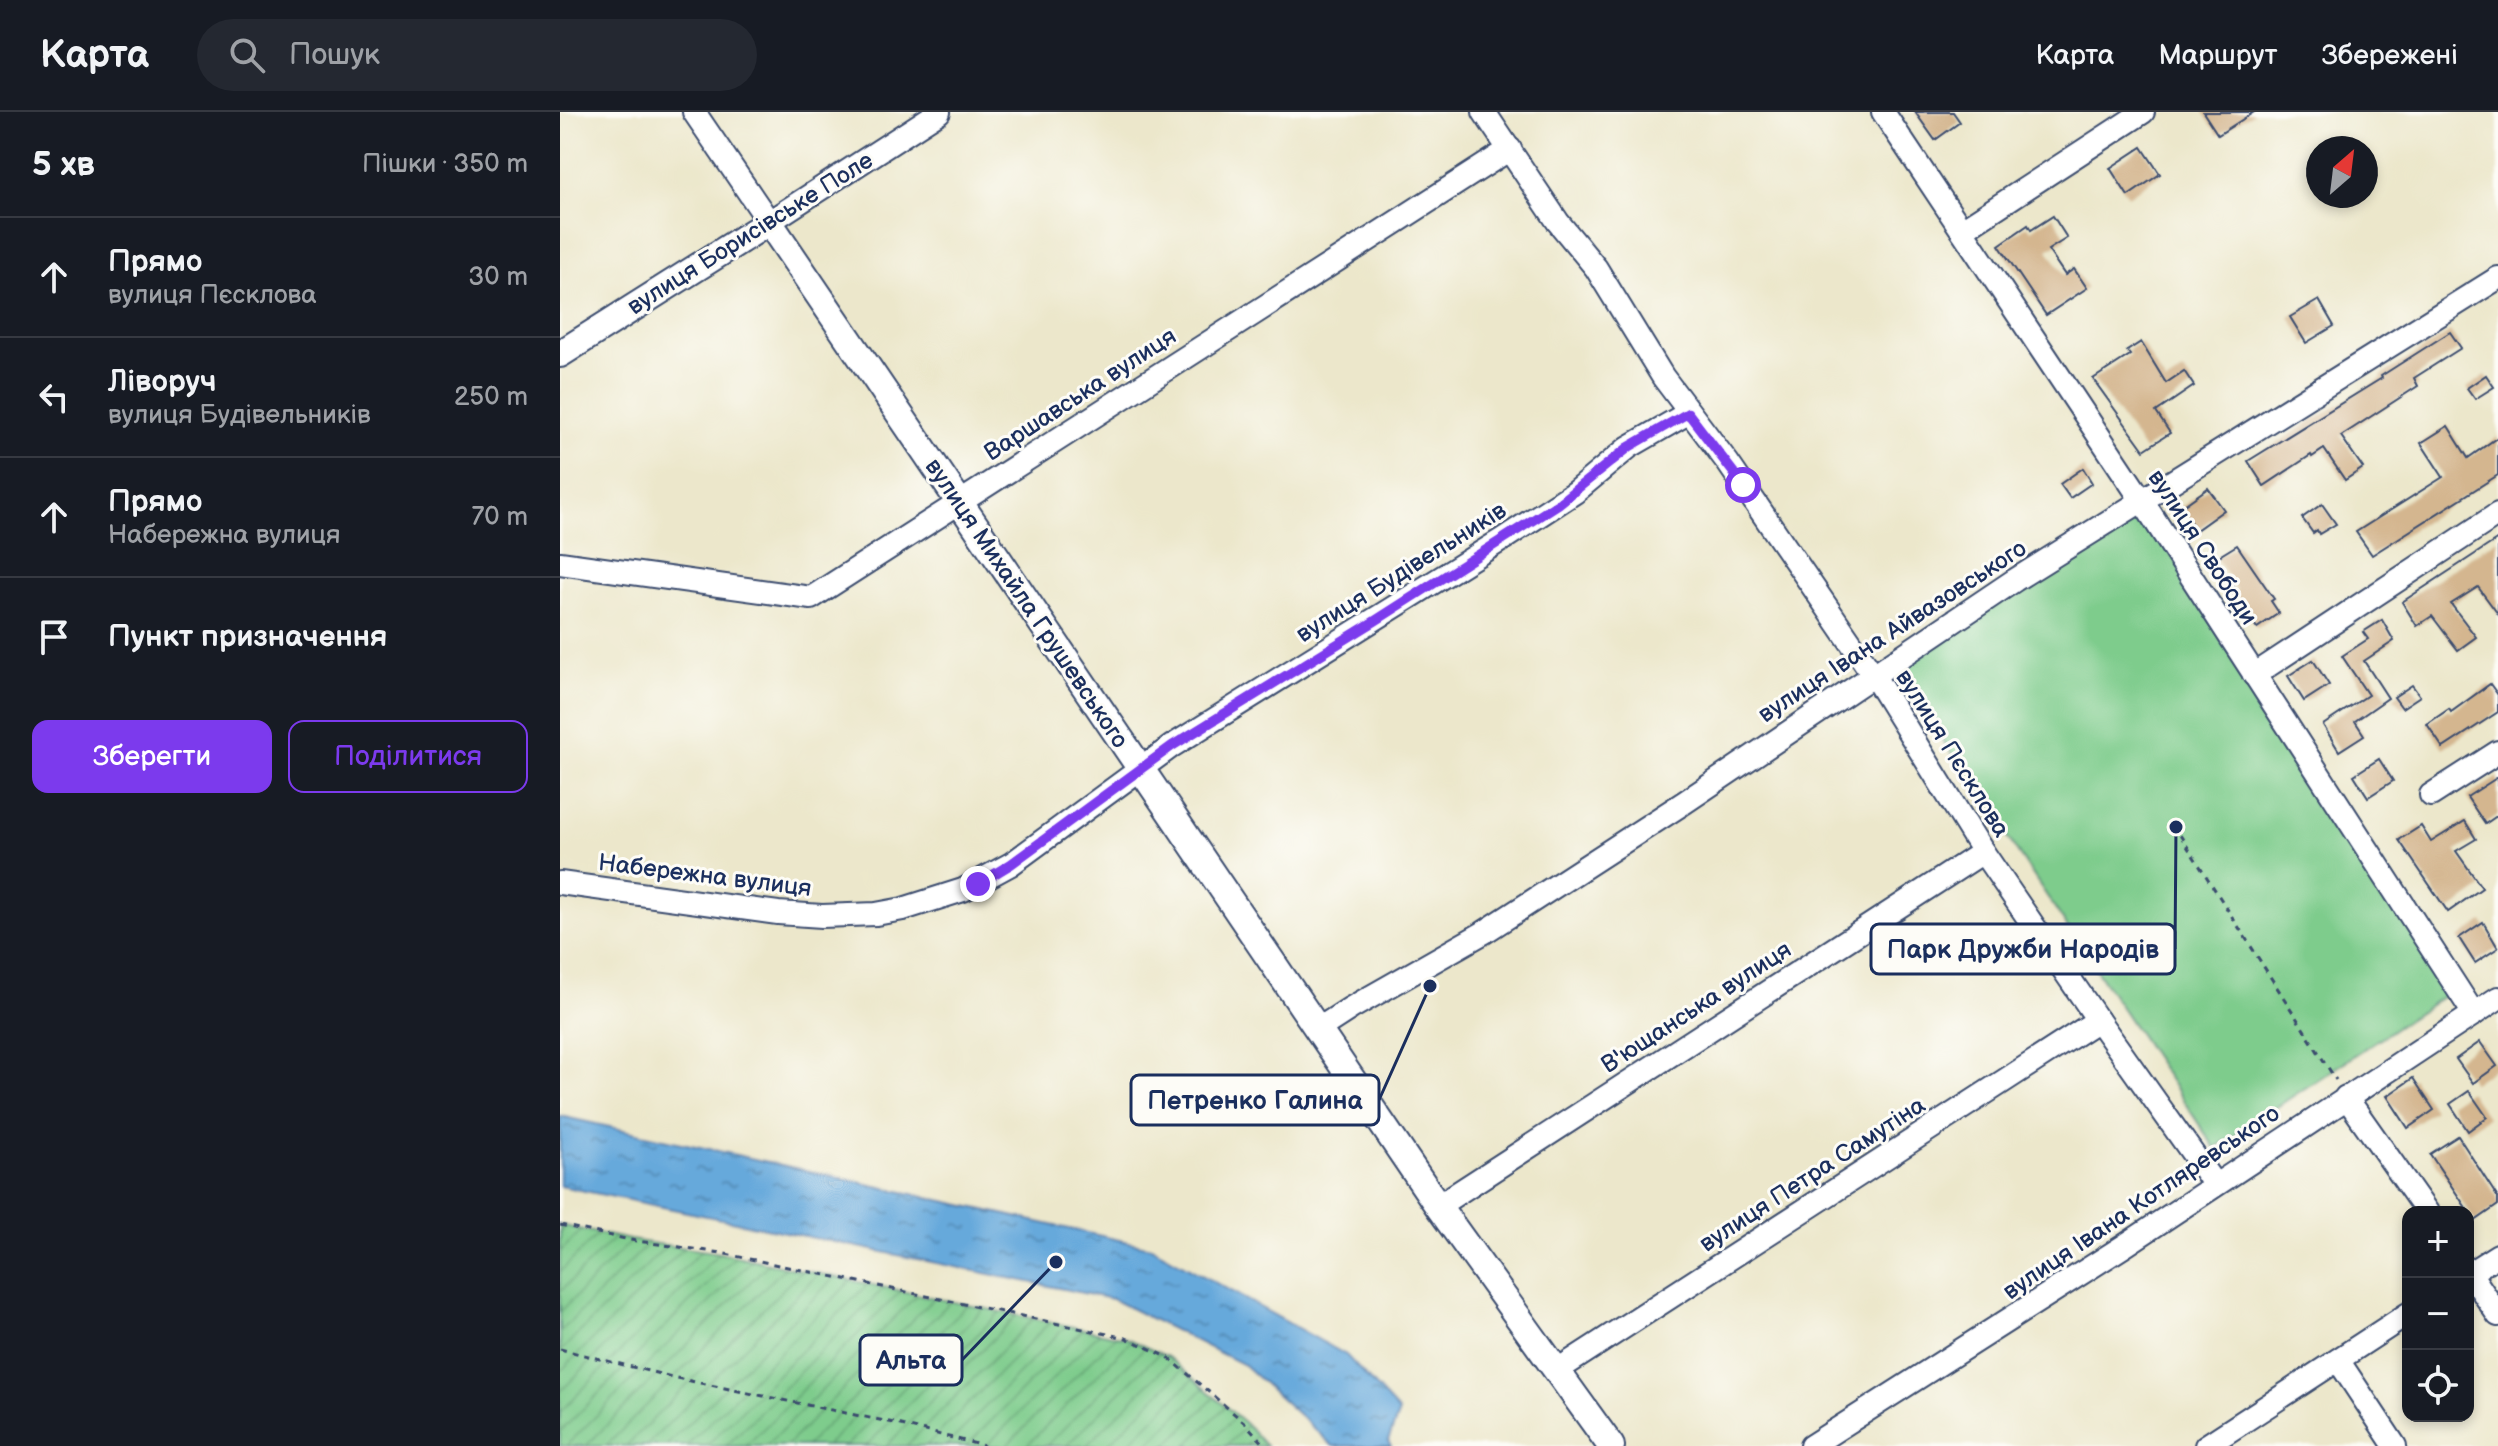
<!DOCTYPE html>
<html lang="uk">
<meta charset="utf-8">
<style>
body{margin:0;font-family:"Balsamiq Sans",sans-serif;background:#242831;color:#f1f3f6}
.controls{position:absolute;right:24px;bottom:24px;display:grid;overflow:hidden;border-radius:16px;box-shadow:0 4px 12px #0003}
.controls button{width:72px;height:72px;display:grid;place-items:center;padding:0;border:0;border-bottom:2px solid #363941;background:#171b24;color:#f1f3f6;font:40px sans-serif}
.compass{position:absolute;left:1746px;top:24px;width:72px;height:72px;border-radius:50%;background:#171b24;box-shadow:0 4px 12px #0003;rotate:28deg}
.stop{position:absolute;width:24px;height:24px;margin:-18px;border:6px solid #7c3aed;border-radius:50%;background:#fff}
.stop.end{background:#7c3aed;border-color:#fff;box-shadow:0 2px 8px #0008}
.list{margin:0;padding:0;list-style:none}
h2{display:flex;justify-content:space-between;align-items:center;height:104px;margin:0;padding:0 32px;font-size:34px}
h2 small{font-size:26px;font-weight:400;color:#9ea1a6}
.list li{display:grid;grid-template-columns:52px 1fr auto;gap:24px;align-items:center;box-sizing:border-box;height:120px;padding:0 32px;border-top:2px solid #363941}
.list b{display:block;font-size:30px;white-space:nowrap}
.list p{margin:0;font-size:26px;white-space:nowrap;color:#9ea1a6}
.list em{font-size:26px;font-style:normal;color:#9ea1a6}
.actions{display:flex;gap:16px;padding:24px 32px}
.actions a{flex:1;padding:18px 0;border:2px solid #7c3aed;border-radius:16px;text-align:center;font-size:28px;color:#7c3aed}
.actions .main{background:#7c3aed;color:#fff}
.icon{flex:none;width:44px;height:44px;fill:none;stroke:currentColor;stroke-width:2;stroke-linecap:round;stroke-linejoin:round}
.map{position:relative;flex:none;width:1938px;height:1334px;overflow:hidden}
header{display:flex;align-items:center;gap:48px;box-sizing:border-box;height:112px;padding:0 40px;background:#171b24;border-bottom:2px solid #363941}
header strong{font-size:38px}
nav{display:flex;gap:44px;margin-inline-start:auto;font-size:28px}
.search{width:560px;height:72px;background:#242831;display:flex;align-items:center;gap:20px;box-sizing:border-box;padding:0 28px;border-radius:44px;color:#9ea1a6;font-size:30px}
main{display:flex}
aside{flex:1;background:#171b24}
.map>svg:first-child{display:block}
.park{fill:#7ecc8c;stroke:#4c7e75;stroke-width:2}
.garden{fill:url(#garden-furrows);stroke:#4c7e75;stroke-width:2}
.water{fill:url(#water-ripples);stroke:#406c9c;stroke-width:2}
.building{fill:#d4b68f}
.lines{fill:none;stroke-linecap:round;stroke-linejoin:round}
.minor-casing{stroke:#3a4b6e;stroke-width:26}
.tertiary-casing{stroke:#3a4b6e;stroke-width:30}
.path{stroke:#3a4b6e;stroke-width:3;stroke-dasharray:6 6;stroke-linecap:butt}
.minor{stroke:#fff;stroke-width:22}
.tertiary{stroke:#fff;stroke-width:26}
.route{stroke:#7c3aed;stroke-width:10}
.labels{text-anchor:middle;stroke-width:6;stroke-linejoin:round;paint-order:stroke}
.street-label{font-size:24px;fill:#1b2f5e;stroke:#fdfcf7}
.leader{fill:none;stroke:#1b2f5e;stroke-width:3}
.callout-dot{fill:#1b2f5e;stroke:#fdfcf7;stroke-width:3}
.callout{fill:#fdfcf7;stroke:#1b2f5e;stroke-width:3}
.callout-label{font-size:26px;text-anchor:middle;font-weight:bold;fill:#1b2f5e}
</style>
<header>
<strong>Карта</strong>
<div class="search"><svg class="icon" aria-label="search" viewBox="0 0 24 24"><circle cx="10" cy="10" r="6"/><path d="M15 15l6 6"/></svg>Пошук</div>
<nav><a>Карта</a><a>Маршрут</a><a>Збережені</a></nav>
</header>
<main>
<aside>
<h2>5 хв<small>Пішки · 350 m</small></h2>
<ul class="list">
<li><svg class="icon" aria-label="ahead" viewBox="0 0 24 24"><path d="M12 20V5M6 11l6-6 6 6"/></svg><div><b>Прямо</b><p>вулиця Пєсклова</p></div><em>30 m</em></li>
<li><svg class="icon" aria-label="left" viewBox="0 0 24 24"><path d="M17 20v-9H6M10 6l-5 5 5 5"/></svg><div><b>Ліворуч</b><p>вулиця Будівельників</p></div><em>250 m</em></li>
<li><svg class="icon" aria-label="ahead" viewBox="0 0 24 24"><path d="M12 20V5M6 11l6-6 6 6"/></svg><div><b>Прямо</b><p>Набережна вулиця</p></div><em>70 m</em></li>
<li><svg class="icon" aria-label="arrive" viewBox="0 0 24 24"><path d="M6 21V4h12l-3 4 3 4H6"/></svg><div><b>Пункт призначення</b></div></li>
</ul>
<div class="actions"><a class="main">Зберегти</a><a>Поділитися</a></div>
</aside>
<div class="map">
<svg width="1938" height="1334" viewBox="0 0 1938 1334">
<defs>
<pattern id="garden-furrows" width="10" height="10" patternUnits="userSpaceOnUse" patternTransform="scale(2)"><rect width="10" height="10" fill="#7ecc8c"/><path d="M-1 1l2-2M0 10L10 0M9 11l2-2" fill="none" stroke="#66a676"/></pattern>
<pattern id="water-ripples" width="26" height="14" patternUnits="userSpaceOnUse" patternTransform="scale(2)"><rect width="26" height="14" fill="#66a9db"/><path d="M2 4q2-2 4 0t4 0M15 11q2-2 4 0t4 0" fill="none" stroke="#538ab5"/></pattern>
</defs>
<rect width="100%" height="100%" fill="#fdfcf7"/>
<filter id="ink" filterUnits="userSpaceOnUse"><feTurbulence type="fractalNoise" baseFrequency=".0125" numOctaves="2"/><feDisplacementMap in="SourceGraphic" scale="16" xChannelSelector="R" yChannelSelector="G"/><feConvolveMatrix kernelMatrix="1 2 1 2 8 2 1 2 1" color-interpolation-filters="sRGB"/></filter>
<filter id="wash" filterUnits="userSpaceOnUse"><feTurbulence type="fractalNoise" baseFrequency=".006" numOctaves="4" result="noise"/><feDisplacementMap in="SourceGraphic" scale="32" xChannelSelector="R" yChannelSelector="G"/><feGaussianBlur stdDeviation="1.8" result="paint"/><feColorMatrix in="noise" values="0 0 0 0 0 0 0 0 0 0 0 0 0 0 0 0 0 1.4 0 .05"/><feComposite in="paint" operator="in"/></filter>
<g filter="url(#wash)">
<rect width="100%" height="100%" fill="#ece7cb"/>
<polygon class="park" points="1581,396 1897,875 1655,1036 1334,555"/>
<polygon class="garden" points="0,1113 70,1128 161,1141 566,1226 608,1245 685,1311 706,1334 0,1334"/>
<polygon class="water" points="0,1004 591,1135 786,1243 839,1300 828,1329 831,1334 773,1334 684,1253 552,1187 0,1074"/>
<g id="blocks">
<g class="building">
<polygon points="1355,0 1393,0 1400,10 1375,28"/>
<polygon points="1643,0 1694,0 1658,23"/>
<polygon points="1582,35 1600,62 1568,84 1550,56"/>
<polygon points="1493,104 1507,126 1488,138 1505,163 1514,157 1527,176 1486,203 1439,133 1468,113 1471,118"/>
<polygon points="1759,188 1774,214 1746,231 1730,205"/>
<polygon points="1890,220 1901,236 1854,266 1858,274 1781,324 1803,356 1785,368 1764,337 1752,345 1751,343 1704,374 1688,349 1822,266 1821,264"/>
<polygon points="1581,230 1606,271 1624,259 1634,274 1596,300 1610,321 1584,338 1533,267 1570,243 1567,239"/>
<polygon points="1926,263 1934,275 1915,287 1907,276"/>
<polygon points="1888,314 1908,346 1938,325 1938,363 1812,443 1796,420 1883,365 1861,331"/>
<polygon points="1523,356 1532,371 1510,386 1500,372"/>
<polygon points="1648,376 1664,398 1636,418 1620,396"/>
<polygon points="1762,392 1776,412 1759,422 1757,418 1753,421 1742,406"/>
<polygon points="1938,427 1938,502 1918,475 1891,492 1916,525 1898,538 1872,504 1857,514 1842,490"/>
<polygon points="1677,433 1714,487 1711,489 1719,501 1697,516 1672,481 1676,478 1656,446"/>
<polygon points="1822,508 1834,529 1804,549 1828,586 1795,609 1804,623 1779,639 1763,613 1808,583 1782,544 1808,527 1803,520"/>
<polygon points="1753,548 1769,573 1744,589 1728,564"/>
<polygon points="1930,572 1938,583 1938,600 1883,636 1867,612 1889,597 1891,600"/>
<polygon points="1852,573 1860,584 1842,596 1834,585"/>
<polygon points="1819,647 1833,669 1808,685 1794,663"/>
<polygon points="1938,665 1938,703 1925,712 1907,685"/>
<polygon points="1905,709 1916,727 1896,739 1922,776 1888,800 1839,728 1861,714 1871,730"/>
<polygon points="1923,810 1938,836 1915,851 1899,826"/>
<polygon points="1920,930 1937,954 1913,971 1896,947"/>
<polygon points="1853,966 1874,998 1848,1016 1827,984"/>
<polygon points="1909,979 1927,1005 1908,1019 1890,992"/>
<polygon points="1898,1024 1938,1086 1938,1093 1915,1109 1870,1042"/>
</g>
</g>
</g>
<g filter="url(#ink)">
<use href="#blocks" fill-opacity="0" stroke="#3a4b6e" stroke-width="2"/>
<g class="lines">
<g class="minor-casing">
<g id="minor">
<polyline points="134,0 209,110 379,0"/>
<polyline points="924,0 998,110 1036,156 1103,265 1168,351 1314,564 1423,740 1538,908 1655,1073"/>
<polyline points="1323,0 1583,390 1914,902"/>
<polyline points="1402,118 1583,0"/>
<polyline points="0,451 251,486 950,37"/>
<polyline points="1694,563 1938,402"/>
<polyline points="1871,683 1938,640"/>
<polyline points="0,771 218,801 262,804 316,802 343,797 403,778 451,752 612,634 943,427 1015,380 1069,335 1128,301"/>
<polyline points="757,918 791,896 923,821 1125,690 1455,468 1938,166"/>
<polyline points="1786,985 1867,1100"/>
<polyline points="878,1094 1423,740"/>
<polyline points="1908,1158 1938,1203"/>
<polyline points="1908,1162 1938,1143"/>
<polyline points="1778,1248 1835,1334"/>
<polyline points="996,1259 1538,908"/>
<polyline points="1251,1334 1564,1134 1938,886"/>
<polyline points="1646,1334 1848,1202"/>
</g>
</g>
<g class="tertiary-casing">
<polyline id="tertiary" points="0,242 209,110 878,1094 1051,1334"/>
</g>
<g class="path">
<polyline points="1620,723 1776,968"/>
<polyline points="0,1113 70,1128 161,1141 566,1226 608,1245 685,1311 706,1334"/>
<polyline points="0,1237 116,1266 334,1311 424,1334"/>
</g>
<use href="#minor" class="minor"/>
<use href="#tertiary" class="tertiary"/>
</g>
</g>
<g class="lines" filter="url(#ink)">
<polyline class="route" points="418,772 451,752 612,634 815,509 998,392 1069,335 1128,301 1183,373"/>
</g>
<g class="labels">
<g class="street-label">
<text transform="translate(190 121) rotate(-32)" y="8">вулиця Борисівське Поле</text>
<text transform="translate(520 282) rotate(-33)" y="8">Варшавська вулиця</text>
<text transform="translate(1643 435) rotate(57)" y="8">вулиця Свободи</text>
<text transform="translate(841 460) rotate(-32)" y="8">вулиця Будівельників</text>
<text transform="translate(467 491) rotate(56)" y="8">вулиця Михайла Грушевського</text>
<text transform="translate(1332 519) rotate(-33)" y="8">вулиця Івана Айвазовського</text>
<text transform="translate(1393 641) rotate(58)" y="8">вулиця Пєсклова</text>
<text transform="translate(145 763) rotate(7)" y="8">Набережна вулиця</text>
<text transform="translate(1136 895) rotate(-33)" y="8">В'ющанська вулиця</text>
<text transform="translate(1252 1062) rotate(-33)" y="8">вулиця Петра Самутіна</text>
<text transform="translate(1581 1090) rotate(-34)" y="8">вулиця Івана Котляревського</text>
</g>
</g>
<path class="leader" d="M1616 715L1615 837M870 874L819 988M496 1150L402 1248"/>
<g class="callout-dot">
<circle cx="1616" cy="715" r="8"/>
<circle cx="870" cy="874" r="8"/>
<circle cx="496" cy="1150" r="8"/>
</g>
<g class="callout">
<rect x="1311" y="812" width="304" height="50" rx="8"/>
<rect x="571" y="963" width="248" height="50" rx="8"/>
<rect x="300" y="1223" width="102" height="50" rx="8"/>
</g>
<g class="callout-label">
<text x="1463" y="846">Парк Дружби Народів</text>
<text x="695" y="997">Петренко Галина</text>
<text x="351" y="1257">Альта</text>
</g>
</svg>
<div class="controls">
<button>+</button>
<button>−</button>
<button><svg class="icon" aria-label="locate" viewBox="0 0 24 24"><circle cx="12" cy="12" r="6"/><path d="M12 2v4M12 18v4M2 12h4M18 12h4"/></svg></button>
</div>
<svg class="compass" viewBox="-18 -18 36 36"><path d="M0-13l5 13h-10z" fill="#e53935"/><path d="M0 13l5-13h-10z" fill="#9ea1a6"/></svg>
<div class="stop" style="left:1183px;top:373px"></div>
<div class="stop end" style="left:418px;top:772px"></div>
</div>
</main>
